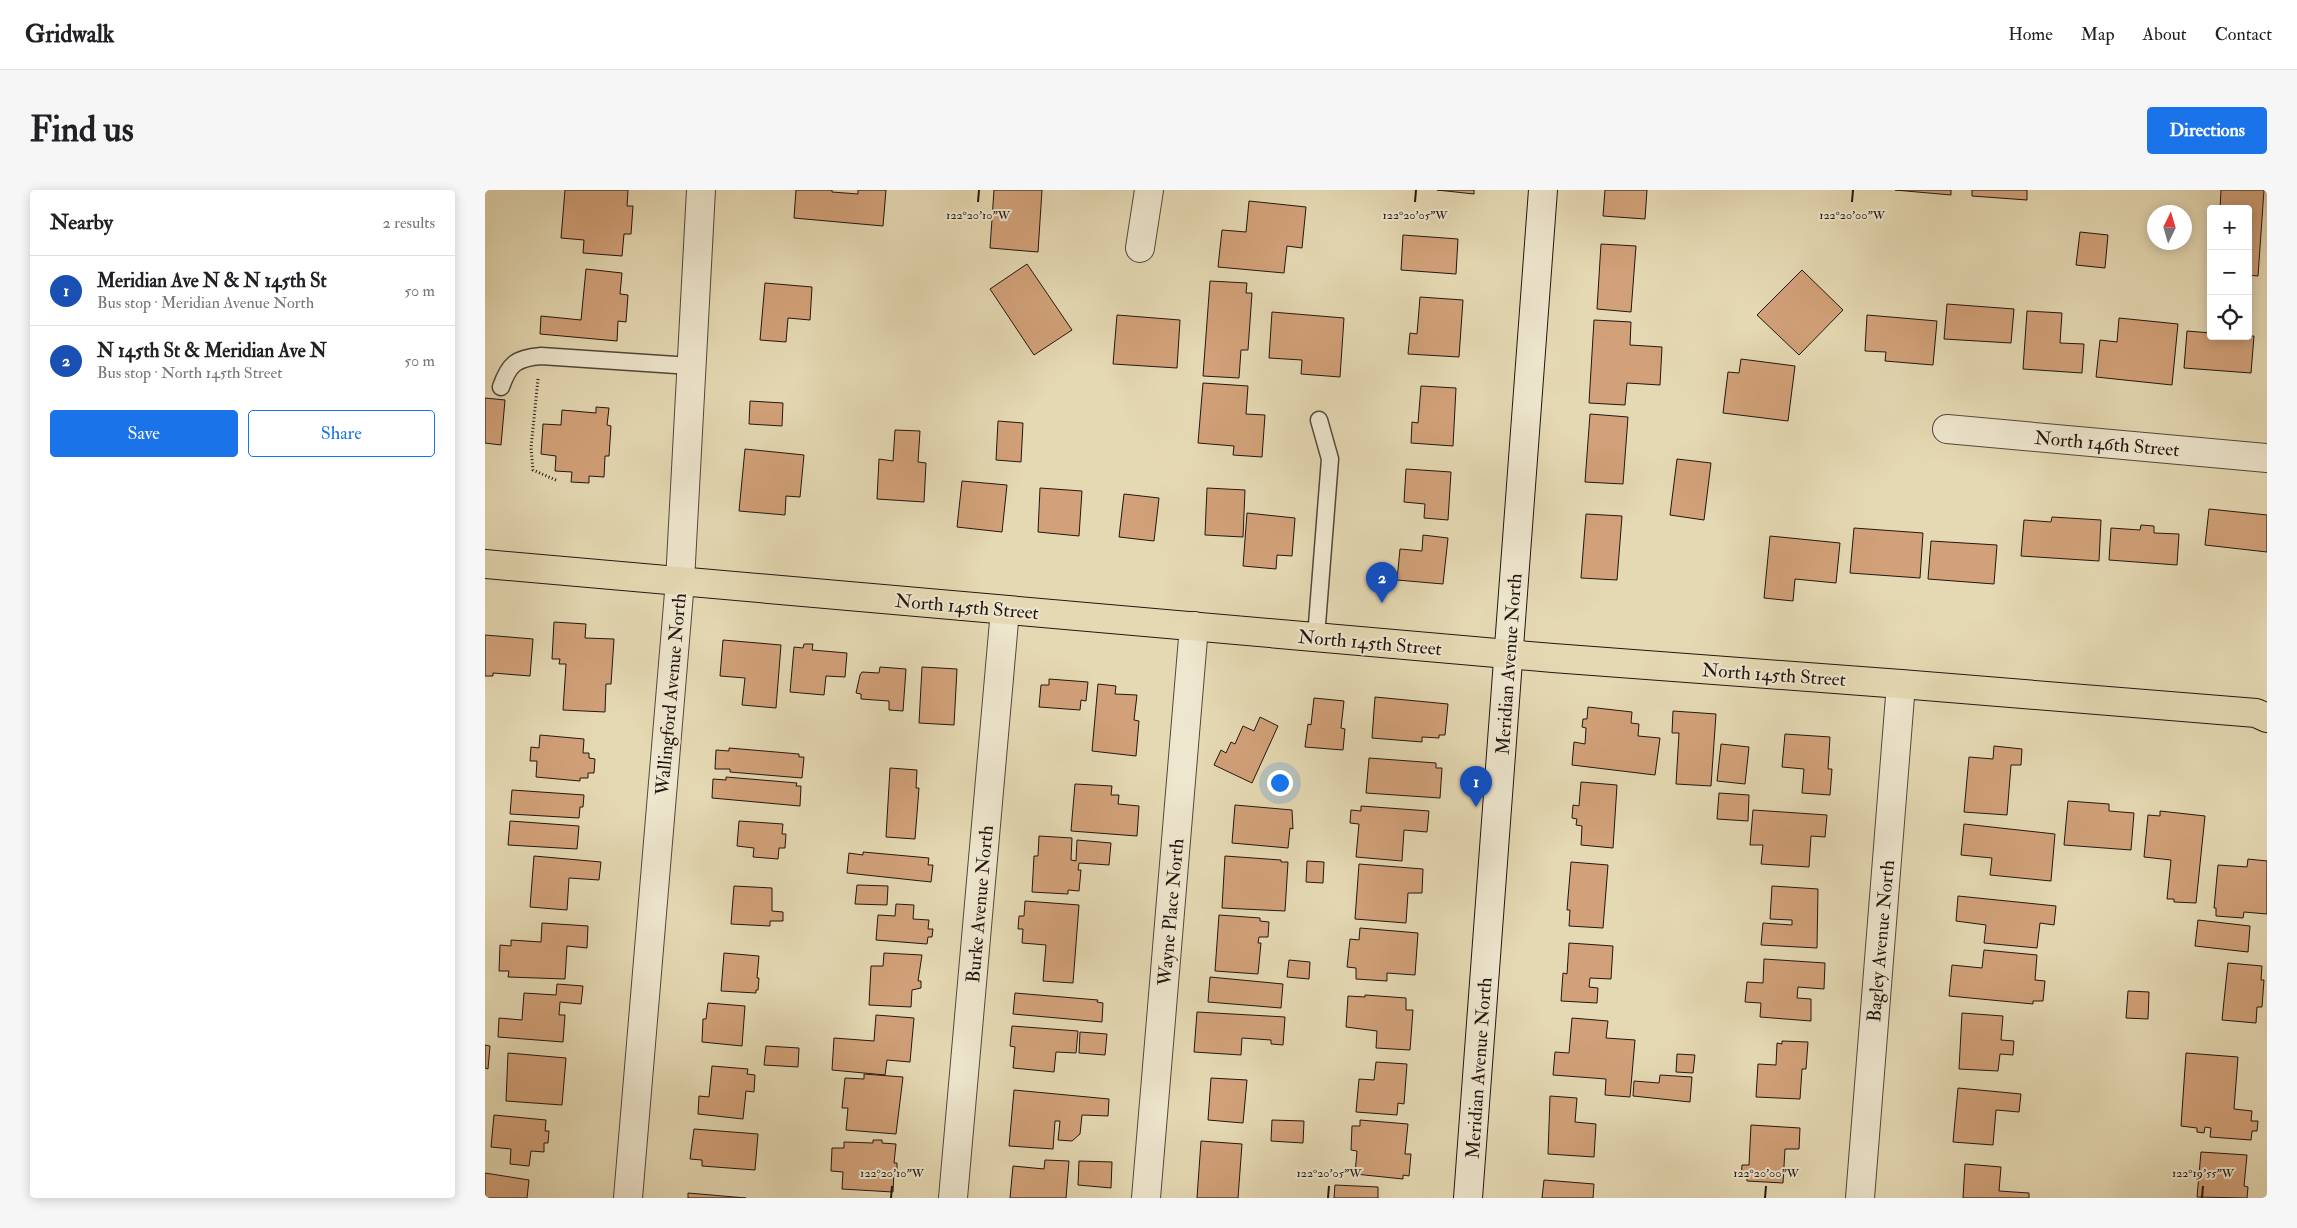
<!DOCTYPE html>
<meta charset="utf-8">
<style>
body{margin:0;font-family:"IM FELL Double Pica",serif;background:#f6f6f6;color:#202124}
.controls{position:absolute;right:15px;top:15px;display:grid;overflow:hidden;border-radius:5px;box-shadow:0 2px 12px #0003}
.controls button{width:45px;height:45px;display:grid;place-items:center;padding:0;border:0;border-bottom:1px solid #e0e0e0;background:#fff;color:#202124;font:25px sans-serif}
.compass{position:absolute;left:1662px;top:15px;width:45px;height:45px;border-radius:50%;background:#fff;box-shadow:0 2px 12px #0003;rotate:5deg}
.you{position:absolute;left:794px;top:592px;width:18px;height:18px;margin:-12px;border:4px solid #fff;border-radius:50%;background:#1a73e8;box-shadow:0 0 0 8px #1a73e833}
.badge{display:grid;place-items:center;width:32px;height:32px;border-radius:50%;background:#1a73e8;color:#fff;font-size:16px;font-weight:700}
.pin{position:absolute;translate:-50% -41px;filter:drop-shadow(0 1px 2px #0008)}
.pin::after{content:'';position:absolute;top:26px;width:18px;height:15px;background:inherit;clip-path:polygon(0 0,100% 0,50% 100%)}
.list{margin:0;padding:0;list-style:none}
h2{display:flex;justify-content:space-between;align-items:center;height:65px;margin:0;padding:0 20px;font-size:21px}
h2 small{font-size:16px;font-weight:400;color:#757577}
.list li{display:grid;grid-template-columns:32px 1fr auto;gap:15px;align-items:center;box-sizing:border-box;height:70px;padding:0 20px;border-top:1px solid #e0e0e0}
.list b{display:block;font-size:19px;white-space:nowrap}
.list p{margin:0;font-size:16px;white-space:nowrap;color:#757577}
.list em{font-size:16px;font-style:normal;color:#757577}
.actions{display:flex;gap:10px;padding:15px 20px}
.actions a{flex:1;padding:11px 0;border:1px solid #1a73e8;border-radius:5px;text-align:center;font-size:18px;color:#1a73e8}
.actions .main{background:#1a73e8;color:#fff}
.icon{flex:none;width:28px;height:28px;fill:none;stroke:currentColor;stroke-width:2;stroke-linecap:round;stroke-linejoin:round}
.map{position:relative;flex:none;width:1782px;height:1008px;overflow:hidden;border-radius:5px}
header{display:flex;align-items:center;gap:30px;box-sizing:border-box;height:70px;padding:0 25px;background:#fff;border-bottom:1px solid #e0e0e0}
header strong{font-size:24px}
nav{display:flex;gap:28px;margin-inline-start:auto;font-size:18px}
.intro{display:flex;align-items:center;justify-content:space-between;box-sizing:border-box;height:120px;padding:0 30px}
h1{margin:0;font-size:35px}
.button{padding:12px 22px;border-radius:5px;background:#1a73e8;color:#fff;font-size:18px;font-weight:700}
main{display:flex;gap:30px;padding:0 30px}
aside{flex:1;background:#fff;border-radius:5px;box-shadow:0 2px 12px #0003}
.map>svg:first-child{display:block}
.building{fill:#d2a179;stroke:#221610}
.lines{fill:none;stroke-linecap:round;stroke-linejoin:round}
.lane-casing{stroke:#534739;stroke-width:19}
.street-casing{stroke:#534739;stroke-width:30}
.secondary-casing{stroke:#221610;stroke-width:30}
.primary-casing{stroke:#221610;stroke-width:30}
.path{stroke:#221610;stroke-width:3;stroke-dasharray:1 2.5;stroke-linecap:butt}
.lane{stroke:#eee6ce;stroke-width:16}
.street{stroke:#eee6ce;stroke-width:28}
.secondary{stroke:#eee6ce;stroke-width:28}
.primary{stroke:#e5d9b3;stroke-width:28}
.ticks{fill:none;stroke:#221610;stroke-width:2}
.labels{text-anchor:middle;stroke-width:4;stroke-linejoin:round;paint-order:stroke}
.street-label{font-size:19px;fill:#221610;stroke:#eee6ce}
.ticks-label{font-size:12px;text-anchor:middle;fill:#221610;stroke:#eee6ce;stroke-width:4;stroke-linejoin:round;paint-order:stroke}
</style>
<header>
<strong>Gridwalk</strong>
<nav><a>Home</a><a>Map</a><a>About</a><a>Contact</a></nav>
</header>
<div class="intro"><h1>Find us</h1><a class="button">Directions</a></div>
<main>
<aside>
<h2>Nearby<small>2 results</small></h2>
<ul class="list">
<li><span class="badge" style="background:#1a4fb4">1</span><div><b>Meridian Ave N &amp; N 145th St</b><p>Bus stop · Meridian Avenue North</p></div><em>50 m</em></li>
<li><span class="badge" style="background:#1a4fb4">2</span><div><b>N 145th St &amp; Meridian Ave N</b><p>Bus stop · North 145th Street</p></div><em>50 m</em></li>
</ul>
<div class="actions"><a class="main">Save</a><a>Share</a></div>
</aside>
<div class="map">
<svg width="1782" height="1008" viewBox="0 0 1782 1008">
<rect width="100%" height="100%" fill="#e5d9b3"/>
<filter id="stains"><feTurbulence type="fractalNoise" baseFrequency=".004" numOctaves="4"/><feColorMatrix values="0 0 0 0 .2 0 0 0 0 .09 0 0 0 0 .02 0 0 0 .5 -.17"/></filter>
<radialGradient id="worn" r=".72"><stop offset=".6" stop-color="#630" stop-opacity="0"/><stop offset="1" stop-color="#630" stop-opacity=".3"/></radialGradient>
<g class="building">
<polygon points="80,0 143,0 142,16 148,16 146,44 139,44 137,66 98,63 99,50 76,48"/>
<polygon points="311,0 347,0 347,2 373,4 373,0 401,0 398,36 309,28"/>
<polygon points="509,0 557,0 553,62 505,58"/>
<polygon points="952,0 989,0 989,4"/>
<polygon points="1120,0 1162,0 1160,29 1118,26"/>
<polygon points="1410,0 1466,0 1466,5"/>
<polygon points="1487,0 1542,0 1542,10 1487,6"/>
<polygon points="1736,0 1779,0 1773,86 1763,85 1763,19 1735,19"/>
<polygon points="764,11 821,17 817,58 802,56 799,83 733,77 737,40 761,42"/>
<polygon points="1595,42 1623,45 1620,78 1591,75"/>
<polygon points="918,45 973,49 971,84 916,80"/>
<polygon points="1116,54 1151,56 1146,122 1112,119"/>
<polygon points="542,74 587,140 549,165 505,99"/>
<polygon points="101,79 137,83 135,104 143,105 141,132 133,131 132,151 55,144 56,126 96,130"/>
<polygon points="1317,80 1358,120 1314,165 1272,125"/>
<polygon points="725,91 762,93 761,103 767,103 763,160 756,160 754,188 718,186"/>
<polygon points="280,93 327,97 325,130 303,128 301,152 275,150"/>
<polygon points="935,107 978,110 974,167 923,164 925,143 932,144"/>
<polygon points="1462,114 1529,119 1526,153 1459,149"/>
<polygon points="1542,121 1577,123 1575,153 1599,154 1597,183 1538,179"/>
<polygon points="787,122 859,128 855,187 816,184 817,170 784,168"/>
<polygon points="632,125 695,130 692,178 628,174"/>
<polygon points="1382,125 1452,131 1448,175 1400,171 1401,162 1380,161"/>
<polygon points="1634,128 1693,134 1687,195 1611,187 1615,150 1632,152"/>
<polygon points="1109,130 1146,132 1145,155 1177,157 1175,195 1142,193 1140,215 1104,213"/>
<polygon points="1702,141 1726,143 1726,146 1769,146 1766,183 1699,178"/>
<polygon points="1256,169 1310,176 1303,231 1238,223 1243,182 1254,183"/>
<polygon points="718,193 763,196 761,224 780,225 777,267 748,265 749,256 713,253"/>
<polygon points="936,196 971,198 968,256 926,253 927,232 933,233"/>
<polygon points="0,208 20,210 16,255 0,253"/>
<polygon points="265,211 298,213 297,236 264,234"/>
<polygon points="111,217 124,218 122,235 126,236 124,266 120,266 119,287 104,286 104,293 86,292 87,282 70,281 71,266 56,264 58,234 76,235 77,220 111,223"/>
<polygon points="1105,224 1143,227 1138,294 1100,292"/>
<polygon points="513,231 538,233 536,272 511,270"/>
<polygon points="410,240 435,241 433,272 441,273 439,312 392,309 394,269 408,271"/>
<polygon points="260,259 319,265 315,307 301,306 300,325 254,321"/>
<polygon points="1192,269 1226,273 1219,330 1185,325"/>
<polygon points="921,279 966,282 963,330 939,328 940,314 919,312"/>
<polygon points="477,291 522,295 517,342 472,337"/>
<polygon points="555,298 597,301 594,346 553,342"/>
<polygon points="722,298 760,300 758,347 720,345"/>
<polygon points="639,304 674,308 669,351 634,347"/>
<polygon points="1724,319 1782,325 1782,362 1720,355"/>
<polygon points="762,323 810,328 807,366 792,365 791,379 758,376"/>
<polygon points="1101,324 1137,326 1132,390 1096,388"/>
<polygon points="1567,327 1616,330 1614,371 1536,366 1539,330 1566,332"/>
<polygon points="1656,335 1669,336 1669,343 1694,344 1692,375 1624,370 1626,338 1655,340"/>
<polygon points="1369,338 1438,343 1435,388 1365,383"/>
<polygon points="938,345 963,348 958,394 912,390 915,359 937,361"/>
<polygon points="1285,346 1355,353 1351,393 1310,389 1308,411 1279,408"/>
<polygon points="1446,351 1512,355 1509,394 1443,389"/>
<polygon points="69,432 101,434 100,448 129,449 126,494 121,494 120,522 78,520 81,474 74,474 75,469 67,469"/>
<polygon points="0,445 48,449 45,486 8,483 8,486 0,486"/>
<polygon points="238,450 296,455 291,518 257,515 260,488 235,486"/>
<polygon points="319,454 328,454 327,460 362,463 360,487 341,486 339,505 305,502 309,457 318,458"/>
<polygon points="395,477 421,479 418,521 404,520 404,511 376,509 376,504 371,503 375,485 377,482 394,483"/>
<polygon points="437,477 472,479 469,535 434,533"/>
<polygon points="564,489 603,492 601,511 596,510 595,520 554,517 556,495 564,495"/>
<polygon points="613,494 631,496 630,504 652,505 649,530 654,531 651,566 607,561"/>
<polygon points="890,507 963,514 960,545 954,545 954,548 937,547 937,552 887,548"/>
<polygon points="829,508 859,511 856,538 860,539 858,560 820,557 823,534 826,535"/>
<polygon points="1103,517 1147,522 1146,533 1154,534 1153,546 1175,548 1170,585 1087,575 1089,552 1100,554 1101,538 1097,537 1098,529 1102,529"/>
<polygon points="1188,521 1231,524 1226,596 1191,594 1194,543 1187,543"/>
<polygon points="775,527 793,536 767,593 729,575 736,560 741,563 746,552 750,554 758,536 769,541"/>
<polygon points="1300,544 1345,547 1343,579 1347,579 1345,605 1317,603 1319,579 1297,577"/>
<polygon points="55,545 99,549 98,563 104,563 104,568 110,569 109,583 103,583 103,588 95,588 95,591 51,587 52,571 45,571 46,557 54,558"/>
<polygon points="1236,554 1264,557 1260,594 1232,591"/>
<polygon points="1509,556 1537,559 1536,575 1526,575 1522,625 1479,622 1484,567 1508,569"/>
<polygon points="244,558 314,564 314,567 319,567 317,588 245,582 245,579 230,579 231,560 244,561"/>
<polygon points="884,568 951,573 951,578 957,578 955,608 881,603"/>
<polygon points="405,578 432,580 431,598 434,598 430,649 401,647"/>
<polygon points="241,587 312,593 311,596 316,596 315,616 227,608 228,589 241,590"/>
<polygon points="1096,592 1132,595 1128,658 1096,655 1097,636 1091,635 1092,629 1087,628 1088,615 1094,616"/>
<polygon points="590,594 627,596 626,605 634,605 633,614 654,616 652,646 586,641"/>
<polygon points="27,600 99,605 98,617 95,617 94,628 25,624"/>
<polygon points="1234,603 1264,605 1263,631 1232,629"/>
<polygon points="1583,611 1624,614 1624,621 1649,623 1646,660 1579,655"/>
<polygon points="750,615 807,620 808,639 805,638 803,658 747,653"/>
<polygon points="876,616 944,621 942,642 919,640 917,671 871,667 874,634 865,633 866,620 876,621"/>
<polygon points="1268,620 1342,625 1340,647 1326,646 1324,677 1276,674 1278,655 1265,655"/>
<polygon points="1675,621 1720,626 1711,713 1689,712 1689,709 1682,709 1686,670 1659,667 1663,625 1675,626"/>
<polygon points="25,631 94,636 92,659 23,655"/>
<polygon points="254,631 298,634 297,644 301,644 300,658 294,658 293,669 268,667 269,658 252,656"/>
<polygon points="1479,634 1570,644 1566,691 1505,685 1507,668 1476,665"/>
<polygon points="554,646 587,648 586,670 591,671 592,650 626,653 624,675 594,673 593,680 596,680 594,701 583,700 583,704 547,702 549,666 553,666"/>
<polygon points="378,662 444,668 443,675 448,675 446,692 362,683 364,663 378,665"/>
<polygon points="49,666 116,672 114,690 84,688 82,720 45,717"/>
<polygon points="740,666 796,670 796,672 803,672 800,721 737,718"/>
<polygon points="1763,669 1782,671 1782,724 1759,722 1758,728 1731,726 1731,718 1729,718 1733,675 1762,677"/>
<polygon points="822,671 839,672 838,693 821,692"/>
<polygon points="1086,672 1123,675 1118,738 1084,736 1085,720 1082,720"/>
<polygon points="874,674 938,679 937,703 923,703 921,733 870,729"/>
<polygon points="372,695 403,696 402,715 370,714"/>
<polygon points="249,696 287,698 287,721 298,722 298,731 285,731 285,736 246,734"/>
<polygon points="1287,696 1333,699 1332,758 1276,755 1278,733 1307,735 1307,730 1285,729"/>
<polygon points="1473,706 1571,716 1569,735 1555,733 1552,758 1499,753 1501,735 1471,731"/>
<polygon points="540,711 594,715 588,793 558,791 561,755 537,753 538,739 533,739 534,726 539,726"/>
<polygon points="411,714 429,715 428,729 444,730 443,739 448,739 447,747 443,747 442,754 391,750 393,725 410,726"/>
<polygon points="734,725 775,728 775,731 784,732 783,747 774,747 773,753 776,753 773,784 730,781"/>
<polygon points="1713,730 1765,736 1763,762 1710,756"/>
<polygon points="57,733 103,736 102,758 82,756 80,789 23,787 24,781 14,781 15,755 26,756 26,750 56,752"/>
<polygon points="875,738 933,743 930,785 902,783 902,791 871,789 871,778 862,777 865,749 874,750"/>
<polygon points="1084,753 1128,756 1126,789 1105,788 1104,797 1113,798 1112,813 1076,811 1078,783 1082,784"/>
<polygon points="1499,760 1552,765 1550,790 1560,791 1558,811 1548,811 1548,814 1464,806 1467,775 1497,778"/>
<polygon points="239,763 274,766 272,788 274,788 273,800 271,800 271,803 236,801"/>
<polygon points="399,763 437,765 433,791 436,791 436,798 427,800 426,817 384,815 386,776 398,776"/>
<polygon points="1279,769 1340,773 1339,799 1313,797 1312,808 1326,809 1326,831 1275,827 1276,813 1260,812 1262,792 1278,793"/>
<polygon points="804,770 825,772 824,789 802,787"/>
<polygon points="1743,773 1777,776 1776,790 1779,790 1777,817 1772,817 1771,833 1737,830"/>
<polygon points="725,787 798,794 796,818 723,812"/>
<polygon points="72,794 98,796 96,814 75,812 74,825 80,825 78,852 13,847 14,828 37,830 39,803 71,805"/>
<polygon points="1643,801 1664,802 1663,829 1641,828"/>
<polygon points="530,803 613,810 612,812 618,813 617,832 528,824"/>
<polygon points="880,805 921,808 921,820 928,820 925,860 891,858 892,841 861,837 863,806 880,807"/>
<polygon points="223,813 260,816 257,856 217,852 218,829 221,829"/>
<polygon points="712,822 800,827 798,855 786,854 786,850 757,848 756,865 709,862"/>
<polygon points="1477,823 1518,826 1516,850 1529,851 1528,865 1515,864 1513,881 1474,879"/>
<polygon points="391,825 429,828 425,872 402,870 400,885 347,880 349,848 389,851"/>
<polygon points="1087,828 1123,831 1121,848 1150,850 1145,907 1120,905 1121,889 1068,885 1070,862 1084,863"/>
<polygon points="527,836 593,841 591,863 571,862 569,882 528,878 530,857 525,856"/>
<polygon points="595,842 622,844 620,865 594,863"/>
<polygon points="1297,851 1323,852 1321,879 1317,879 1315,909 1271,907 1273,874 1291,875 1292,853 1297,854"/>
<polygon points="0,855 5,856 3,879 0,878"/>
<polygon points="281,856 314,858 313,877 279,875"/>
<polygon points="23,863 81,868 77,915 21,911"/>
<polygon points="1701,863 1753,867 1749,919 1767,921 1766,931 1773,931 1772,941 1767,941 1766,950 1725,947 1726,938 1720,937 1719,943 1712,942 1712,938 1696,936"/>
<polygon points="1192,864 1210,865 1208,883 1191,882"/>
<polygon points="891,872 922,874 919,914 913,913 912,925 871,922 874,889 889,890"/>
<polygon points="227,876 263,879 262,884 270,885 269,902 261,901 258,929 213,924 214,906 224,907"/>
<polygon points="379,884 418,887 411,944 361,940 363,918 357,918 360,888 379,889"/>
<polygon points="1175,885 1207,887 1205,912 1148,906 1149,891 1174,893"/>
<polygon points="726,888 762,890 758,933 723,930"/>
<polygon points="1473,898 1536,904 1534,922 1511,920 1508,955 1468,952"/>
<polygon points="529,900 624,909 623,926 597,925 595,944 587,951 573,950 575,931 570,931 568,959 524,956"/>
<polygon points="1065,906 1092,908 1090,932 1111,934 1109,967 1063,964"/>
<polygon points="9,925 61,930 60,941 64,941 63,953 59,953 59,962 46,961 44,976 25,974 26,959 6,957"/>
<polygon points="787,930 819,931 818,953 786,951"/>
<polygon points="875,930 923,934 920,964 926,964 924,986 918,985 918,989 870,984 872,961 866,960 867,936 875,936"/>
<polygon points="1266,935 1315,938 1314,959 1300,959 1298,993 1262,991 1262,988 1256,988 1257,975 1264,975"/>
<polygon points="209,939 273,944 270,980 217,976 217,970 205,969"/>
<polygon points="388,950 397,950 397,953 411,954 409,973 412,973 412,982 409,981 408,1002 357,999 358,982 346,981 347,958 359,958 359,952 388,953"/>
<polygon points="716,951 757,954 753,1008 712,1008"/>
<polygon points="1716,962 1762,965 1759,996 1763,997 1762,1008 1712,1007"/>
<polygon points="560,970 584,971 581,1008 525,1008 528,976 559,979"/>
<polygon points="594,971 627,972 626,998 593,995"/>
<polygon points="1480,974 1516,977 1514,1001 1544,1003 1544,1008 1478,1008"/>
<polygon points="0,983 44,990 42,1008 0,1008"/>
<polygon points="1059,990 1109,994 1108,1008 1057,1008"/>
<polygon points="850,995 893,997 893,1008 849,1008"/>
<polygon points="203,1003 261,1008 203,1008"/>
</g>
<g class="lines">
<g class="lane-casing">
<g id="lane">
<path d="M16,197C24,174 31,168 56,166L206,176"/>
<polyline points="831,447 845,269 834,230"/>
</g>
</g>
<g class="street-casing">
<g id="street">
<polyline points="655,58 664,0"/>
<polyline points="1462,239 1782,268"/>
<polyline points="143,1008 195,391 216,0"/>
<polyline points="468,1008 520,420"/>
<polyline points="661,1008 709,436"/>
<polyline points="1375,1008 1416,494"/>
</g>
</g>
<g class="secondary-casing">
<polyline id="secondary" points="983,1008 1058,0"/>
</g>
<g class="primary-casing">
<polyline id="primary" points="0,374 1068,468 1416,494 1771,523 1782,528"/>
</g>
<polyline class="path" points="53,189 46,258 48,280 73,291"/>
<use href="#lane" class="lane"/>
<use href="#street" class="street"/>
<use href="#secondary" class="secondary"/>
<use href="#primary" class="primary"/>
</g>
<path class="ticks" d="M493,12L494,0M930,12L931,0M1367,12L1368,0M406,1008L407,996M843,1008L844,996M1280,1008L1281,996M1717,1008L1718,996"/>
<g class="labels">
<g class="street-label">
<text transform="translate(1622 253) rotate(5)" y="7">North 146th Street</text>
<text transform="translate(482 416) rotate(5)" y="7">North 145th Street</text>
<text transform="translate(885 452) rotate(5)" y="7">North 145th Street</text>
<text transform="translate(1023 474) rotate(-86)" y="7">Meridian Avenue North</text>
<text transform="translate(1289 484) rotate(4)" y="7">North 145th Street</text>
<text transform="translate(185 504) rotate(-85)" y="7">Wallingford Avenue North</text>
<text transform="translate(494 714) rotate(-85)" y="7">Burke Avenue North</text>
<text transform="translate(685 722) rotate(-85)" y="7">Wayne Place North</text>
<text transform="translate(1395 751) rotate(-85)" y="7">Bagley Avenue North</text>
<text transform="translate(993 878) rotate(-86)" y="7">Meridian Avenue North</text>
</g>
</g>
<g class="ticks-label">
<text x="493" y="29">122°20'10"W</text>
<text x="930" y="29">122°20'05"W</text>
<text x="1367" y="29">122°20'00"W</text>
<text x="407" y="987">122°20'10"W</text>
<text x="844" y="987">122°20'05"W</text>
<text x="1281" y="987">122°20'00"W</text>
<text x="1718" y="987">122°19'55"W</text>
</g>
<rect width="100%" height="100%" filter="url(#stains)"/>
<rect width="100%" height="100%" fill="url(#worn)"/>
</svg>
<div class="controls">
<button>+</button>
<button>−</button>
<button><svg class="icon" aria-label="locate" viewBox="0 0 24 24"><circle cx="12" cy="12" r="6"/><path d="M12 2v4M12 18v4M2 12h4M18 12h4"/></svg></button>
</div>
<svg class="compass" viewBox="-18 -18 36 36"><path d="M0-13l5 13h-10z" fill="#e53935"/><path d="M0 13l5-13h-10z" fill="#757577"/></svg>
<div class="you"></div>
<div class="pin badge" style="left:991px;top:617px;background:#1a4fb4">1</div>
<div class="pin badge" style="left:897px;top:413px;background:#1a4fb4">2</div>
</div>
</main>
